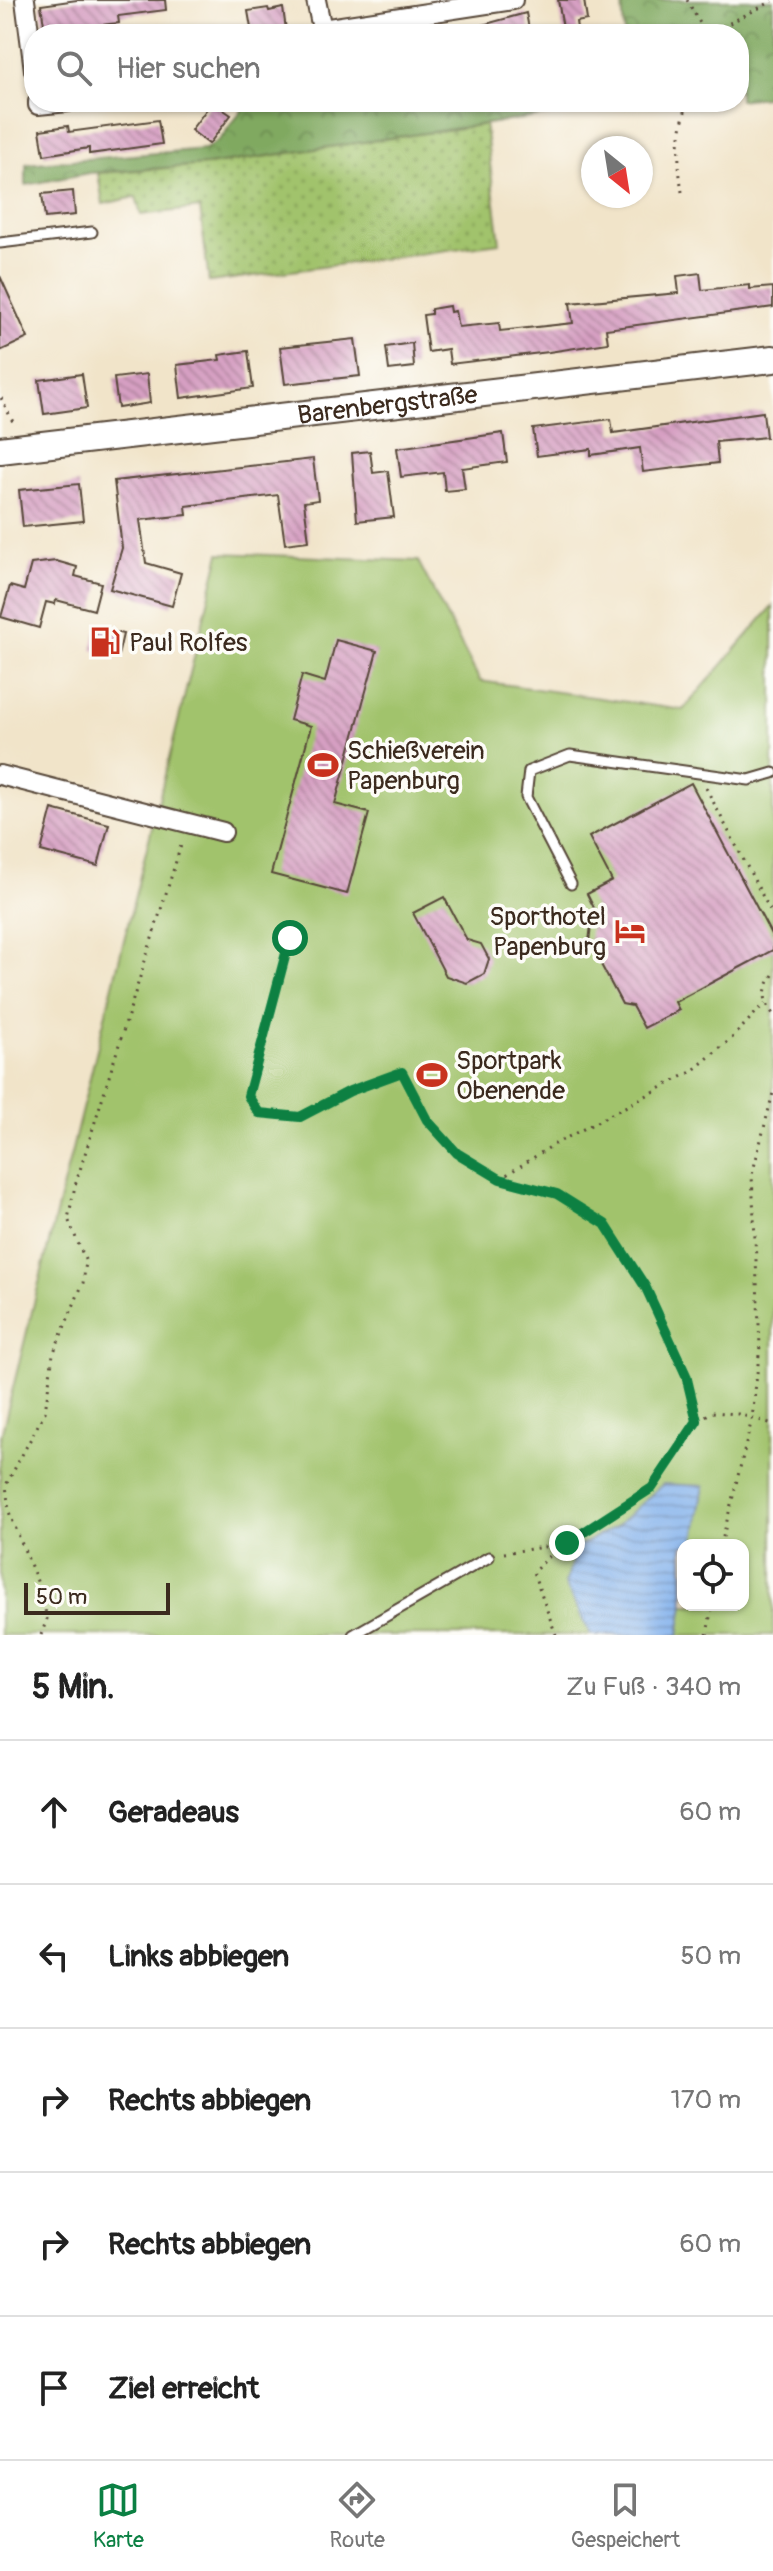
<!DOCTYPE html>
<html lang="de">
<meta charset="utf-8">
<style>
body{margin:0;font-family:Pangolin,sans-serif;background:#f2f2f2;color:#222}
.controls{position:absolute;right:24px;bottom:24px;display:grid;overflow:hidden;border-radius:16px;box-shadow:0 2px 6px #0004}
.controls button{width:72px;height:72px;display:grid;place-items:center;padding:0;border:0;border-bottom:2px solid #e0e0e0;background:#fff;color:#222;font:40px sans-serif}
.compass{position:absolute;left:581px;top:136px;width:72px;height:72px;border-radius:50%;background:#fff;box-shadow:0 2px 6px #0004;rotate:150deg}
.scale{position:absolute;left:24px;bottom:20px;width:146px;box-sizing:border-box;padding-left:8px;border:4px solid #3b2a1e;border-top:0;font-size:22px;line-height:28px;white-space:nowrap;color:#3b2a1e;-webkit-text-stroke:6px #fdfcf7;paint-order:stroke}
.stop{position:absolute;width:24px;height:24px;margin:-18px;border:6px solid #0b8043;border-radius:50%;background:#fff}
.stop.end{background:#0b8043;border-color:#fff;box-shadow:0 2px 8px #0008}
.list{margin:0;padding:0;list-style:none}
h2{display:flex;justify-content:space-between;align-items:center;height:104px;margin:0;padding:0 32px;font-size:34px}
h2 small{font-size:26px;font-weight:400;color:#767676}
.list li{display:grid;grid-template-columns:52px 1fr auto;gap:24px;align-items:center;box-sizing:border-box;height:144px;padding:0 32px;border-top:2px solid #e0e0e0}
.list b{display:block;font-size:30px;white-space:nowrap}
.list em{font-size:26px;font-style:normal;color:#767676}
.icon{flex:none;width:44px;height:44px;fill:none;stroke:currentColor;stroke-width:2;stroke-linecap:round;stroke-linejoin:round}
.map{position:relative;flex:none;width:773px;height:1635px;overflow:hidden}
.search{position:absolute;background:#fff;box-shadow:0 2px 6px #0004;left:24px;right:24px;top:24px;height:88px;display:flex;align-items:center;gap:20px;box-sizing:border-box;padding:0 28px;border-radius:32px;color:#767676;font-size:30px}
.sheet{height:824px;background:#fff}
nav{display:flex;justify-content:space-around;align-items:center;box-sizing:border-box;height:112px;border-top:2px solid #e0e0e0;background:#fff;font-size:22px;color:#767676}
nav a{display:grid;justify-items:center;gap:4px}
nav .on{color:#0b8043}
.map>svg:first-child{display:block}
.grass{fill:url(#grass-dots);stroke:#6e7645;stroke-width:2}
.forest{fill:url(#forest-crowns);stroke:#5e6a3f;stroke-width:2}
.pitch{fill:#a1c36c;stroke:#6e7645;stroke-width:2;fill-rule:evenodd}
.water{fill:url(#water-rules);stroke:#5e6d85;stroke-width:2}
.building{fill:url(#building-back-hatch)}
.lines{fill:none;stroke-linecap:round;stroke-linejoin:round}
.lane-casing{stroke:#564638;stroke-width:13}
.street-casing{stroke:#564638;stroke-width:22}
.secondary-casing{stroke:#564638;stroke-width:30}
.path{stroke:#564638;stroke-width:3;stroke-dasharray:2 6;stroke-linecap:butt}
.lane{stroke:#fff;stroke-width:9}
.street{stroke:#fff;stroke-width:18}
.secondary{stroke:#fff;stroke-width:26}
.route{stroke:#0b8043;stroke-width:10}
.labels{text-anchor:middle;stroke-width:7;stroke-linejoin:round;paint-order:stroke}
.street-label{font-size:26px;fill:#3b2a1e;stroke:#fdfcf7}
.poi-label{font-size:26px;fill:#3b2a1e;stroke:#fdfcf7;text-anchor:start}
</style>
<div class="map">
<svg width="773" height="1635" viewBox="0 0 773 1635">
<defs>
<pattern id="grass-dots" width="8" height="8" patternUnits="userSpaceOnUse" patternTransform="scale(2)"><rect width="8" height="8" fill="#a1c36c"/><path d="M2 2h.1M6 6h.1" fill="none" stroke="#849f58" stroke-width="1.8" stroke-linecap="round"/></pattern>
<pattern id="forest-crowns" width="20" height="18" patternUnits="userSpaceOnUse" patternTransform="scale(2)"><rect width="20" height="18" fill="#80a960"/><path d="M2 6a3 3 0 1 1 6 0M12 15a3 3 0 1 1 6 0" fill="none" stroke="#6a8a4f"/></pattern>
<pattern id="water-rules" width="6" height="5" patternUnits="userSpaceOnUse" patternTransform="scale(2)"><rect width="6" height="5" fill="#81b0ec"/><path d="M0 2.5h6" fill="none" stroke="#6b8fbf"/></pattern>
<pattern id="building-back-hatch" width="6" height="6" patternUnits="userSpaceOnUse" patternTransform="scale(2)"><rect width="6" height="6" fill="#d69fc2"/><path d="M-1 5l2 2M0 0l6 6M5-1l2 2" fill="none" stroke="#af829d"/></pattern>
</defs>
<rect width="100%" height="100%" fill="#fdfcf7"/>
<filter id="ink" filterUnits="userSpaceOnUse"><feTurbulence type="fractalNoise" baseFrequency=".0125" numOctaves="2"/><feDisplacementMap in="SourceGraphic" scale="16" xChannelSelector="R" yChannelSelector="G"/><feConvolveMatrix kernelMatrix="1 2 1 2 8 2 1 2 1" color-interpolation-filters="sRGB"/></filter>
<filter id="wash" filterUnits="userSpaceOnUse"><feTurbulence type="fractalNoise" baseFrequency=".006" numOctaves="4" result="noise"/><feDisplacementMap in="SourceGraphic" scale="32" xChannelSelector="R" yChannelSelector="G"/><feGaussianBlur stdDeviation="1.8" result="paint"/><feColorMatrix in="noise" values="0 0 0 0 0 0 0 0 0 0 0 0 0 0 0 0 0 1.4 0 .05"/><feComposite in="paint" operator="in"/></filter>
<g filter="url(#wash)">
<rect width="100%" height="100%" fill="#f1e4c9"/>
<polygon class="grass" points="485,124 500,243 209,282 200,208 141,215 136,197 103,204 98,173 207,165"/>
<g class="forest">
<polygon points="622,0 773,0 773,96 739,100 739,34 624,34"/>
<polygon points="284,102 596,102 596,108 207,165 89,173 26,185 26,164 205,149 219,140 244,108"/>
</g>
<path class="pitch" d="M220,553L418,561L480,681L683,710L773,606V1635H0V1440ZM683,1545H743V1605H683Z"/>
<polygon class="water" points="663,1484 704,1486 694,1545 683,1545 684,1605 679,1635 591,1635 565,1584 577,1547 617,1526"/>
<g id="blocks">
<g class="building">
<polygon points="77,0 165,0 166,10 118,16 119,23 45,31 41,5"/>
<polygon points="558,0 584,0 587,20 576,22 578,34 564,34"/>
<polygon points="268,8 269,11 283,8 286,30 252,34 248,11"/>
<polygon points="526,13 530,34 476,34 475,27"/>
<polygon points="212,102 231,115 209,144 191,130"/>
<polygon points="158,120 162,144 89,154 89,148 44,155 40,130 68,126 69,132"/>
<polygon points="73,191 75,215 45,218 42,194"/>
<polygon points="700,273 702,290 750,285 750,289 773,287 773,307 606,329 608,343 549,352 450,364 448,349 428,352 423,315 431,314 431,309 449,306 450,312 455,311 458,327 499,323 500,331 573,323 570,303 679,293 677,276"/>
<polygon points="0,276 28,338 0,351"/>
<polygon points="355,339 360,376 285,384 280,347"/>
<polygon points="412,343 414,367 389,370 386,347"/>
<polygon points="248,351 253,388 181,398 177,365 220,360 219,355"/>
<polygon points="82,374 87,408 44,414 39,380"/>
<polygon points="147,374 150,403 118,408 114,378"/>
<polygon points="763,412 766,437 716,442 718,463 643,472 640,448 591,455 591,449 537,456 533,429 611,419 613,433"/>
<polygon points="503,433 507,462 462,468 465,489 445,491 443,472 401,477 397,448"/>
<polygon points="370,451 373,473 388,471 394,517 357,521 352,453"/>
<polygon points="313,459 318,500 304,502 309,541 285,544 278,495 186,506 187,515 140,520 146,563 181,573 172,606 110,589 122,548 114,481"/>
<polygon points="79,484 83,521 23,527 19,490"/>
<polygon points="56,561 77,567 75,576 101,583 94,610 56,600 55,604 46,602 39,628 1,617 10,586 24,590 31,564"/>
<polygon points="97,628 123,634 118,656 92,650"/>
<polygon points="336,640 377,651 335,804 369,813 347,894 271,874 311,726 290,720 302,675 325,682"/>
<polygon points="691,783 773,938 773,950 675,1002 679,1010 644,1028 632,1006 622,1004 589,942 591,925 600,920 587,894 612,881 589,837"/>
<polygon points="52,809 109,824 98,866 41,851"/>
<polygon points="444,897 467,940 481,944 489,959 484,974 467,983 446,976 413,913"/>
</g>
</g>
</g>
<g filter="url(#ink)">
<use href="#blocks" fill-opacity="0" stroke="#564638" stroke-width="2"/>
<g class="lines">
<g class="lane-casing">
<g id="lane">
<polyline points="0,243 92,232"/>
<polyline points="571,884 526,797 529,771 570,755 749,780 773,773"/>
<polyline points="353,1635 489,1557"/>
</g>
</g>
<g class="street-casing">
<g id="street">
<polyline points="25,0 34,70"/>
<polyline points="316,0 322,29 513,0"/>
<polyline points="38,102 38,105 68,102"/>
<polyline points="0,775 223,832"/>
</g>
</g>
<g class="secondary-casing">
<g id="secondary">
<path id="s1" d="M0,450L773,359"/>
</g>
</g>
<g class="path">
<polyline points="687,0 706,34"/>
<polyline points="708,34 773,1"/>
<polyline points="621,102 621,107"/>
<path d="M682,192C677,158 677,135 688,102"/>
<polyline points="1,398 15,426"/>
<polyline points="706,788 773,916"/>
<path d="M290,938L248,1096L259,1113L300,1117L350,1091L402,1072C426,1120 448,1154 498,1178C535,1195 569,1191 604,1223C612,1231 618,1244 624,1254C657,1306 682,1361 697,1421"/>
<path d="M773,975C763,990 762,999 773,1014"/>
<polyline points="500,1179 553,1145 691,1072 731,1039 765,1003"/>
<polyline points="721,1545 752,1419 760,1346 752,1175 773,1093"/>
<polyline points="504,1553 564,1544"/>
<polyline points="41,1635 47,1619 41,1591 9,1512 6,1485 45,1412 53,1354 83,1283 86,1262 68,1219 75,1186 182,842"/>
<polyline points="556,1635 533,1572 553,1553 652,1488 697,1421 712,1412 738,1414 773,1424"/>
<polyline points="707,1635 712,1605"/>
</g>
<use href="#lane" class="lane"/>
<use href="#street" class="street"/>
<use href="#secondary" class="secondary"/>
</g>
</g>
<g class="lines" filter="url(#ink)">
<polyline class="route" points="290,938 248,1096 259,1113 300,1117 350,1091 402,1072 427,1120 457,1153 500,1179 557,1194 605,1224 646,1288 686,1375 697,1421 652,1488 567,1543"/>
</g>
<defs>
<g id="fuel-bare" transform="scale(2.4)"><path d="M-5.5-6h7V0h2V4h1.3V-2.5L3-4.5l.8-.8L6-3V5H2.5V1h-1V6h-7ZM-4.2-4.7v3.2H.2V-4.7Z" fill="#c8321e" stroke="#fdfcf7" stroke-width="2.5" paint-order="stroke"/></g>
<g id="stadium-bare" transform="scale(2.4)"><path d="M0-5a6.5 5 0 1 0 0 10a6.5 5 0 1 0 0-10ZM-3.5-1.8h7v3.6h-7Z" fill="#c8321e" stroke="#fdfcf7" stroke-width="2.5" paint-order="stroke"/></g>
<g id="hotel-bare" transform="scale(2.4)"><path d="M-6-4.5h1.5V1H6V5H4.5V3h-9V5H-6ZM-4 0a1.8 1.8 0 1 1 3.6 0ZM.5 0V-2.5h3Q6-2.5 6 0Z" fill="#c8321e" stroke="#fdfcf7" stroke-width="2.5" paint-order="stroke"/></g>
</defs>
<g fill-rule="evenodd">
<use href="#fuel-bare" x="105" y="642"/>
<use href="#stadium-bare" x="323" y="765"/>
<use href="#hotel-bare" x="630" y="931"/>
<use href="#stadium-bare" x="432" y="1075"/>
</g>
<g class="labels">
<g class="street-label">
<text dy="9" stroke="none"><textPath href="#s1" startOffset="390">Barenbergstraße</textPath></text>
</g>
<g class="poi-label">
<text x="129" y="651">Paul Rolfes</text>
<text x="347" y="759">Schießverein<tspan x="347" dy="30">Papenburg</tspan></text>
<text x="606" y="925" text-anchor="end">Sporthotel<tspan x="606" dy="30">Papenburg</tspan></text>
<text x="456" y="1069">Sportpark<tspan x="456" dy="30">Obenende</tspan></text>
</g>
</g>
</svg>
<div class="controls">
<button><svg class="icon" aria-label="locate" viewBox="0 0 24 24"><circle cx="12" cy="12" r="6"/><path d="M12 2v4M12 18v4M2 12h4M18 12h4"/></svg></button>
</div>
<svg class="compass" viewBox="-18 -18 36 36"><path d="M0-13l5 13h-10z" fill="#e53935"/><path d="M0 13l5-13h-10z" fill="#767676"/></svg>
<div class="scale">50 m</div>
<div class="stop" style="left:290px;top:938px"></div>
<div class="stop end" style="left:567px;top:1543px"></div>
<div class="search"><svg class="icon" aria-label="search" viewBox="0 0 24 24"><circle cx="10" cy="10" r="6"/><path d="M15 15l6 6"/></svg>Hier suchen</div>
</div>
<section class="sheet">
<h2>5 Min.<small>Zu Fuß · 340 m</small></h2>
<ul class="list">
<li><svg class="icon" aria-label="ahead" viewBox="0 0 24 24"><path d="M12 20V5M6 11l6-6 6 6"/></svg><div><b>Geradeaus</b></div><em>60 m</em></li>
<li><svg class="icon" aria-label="left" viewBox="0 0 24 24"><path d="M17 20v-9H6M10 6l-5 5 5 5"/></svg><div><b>Links abbiegen</b></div><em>50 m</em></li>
<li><svg class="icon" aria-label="right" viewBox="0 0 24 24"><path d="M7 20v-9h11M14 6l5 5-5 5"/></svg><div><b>Rechts abbiegen</b></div><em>170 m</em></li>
<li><svg class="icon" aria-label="right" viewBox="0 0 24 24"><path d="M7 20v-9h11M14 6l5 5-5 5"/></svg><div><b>Rechts abbiegen</b></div><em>60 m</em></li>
<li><svg class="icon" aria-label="arrive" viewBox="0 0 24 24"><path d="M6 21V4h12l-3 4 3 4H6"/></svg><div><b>Ziel erreicht</b></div></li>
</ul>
</section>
<nav>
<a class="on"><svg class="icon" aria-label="map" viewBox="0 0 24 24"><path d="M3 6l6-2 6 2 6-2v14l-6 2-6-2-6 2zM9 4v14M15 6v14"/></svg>Karte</a>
<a><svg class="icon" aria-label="directions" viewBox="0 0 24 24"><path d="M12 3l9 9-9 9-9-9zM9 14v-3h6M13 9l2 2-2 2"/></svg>Route</a>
<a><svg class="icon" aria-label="saved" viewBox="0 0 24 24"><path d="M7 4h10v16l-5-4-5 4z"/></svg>Gespeichert</a>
</nav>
